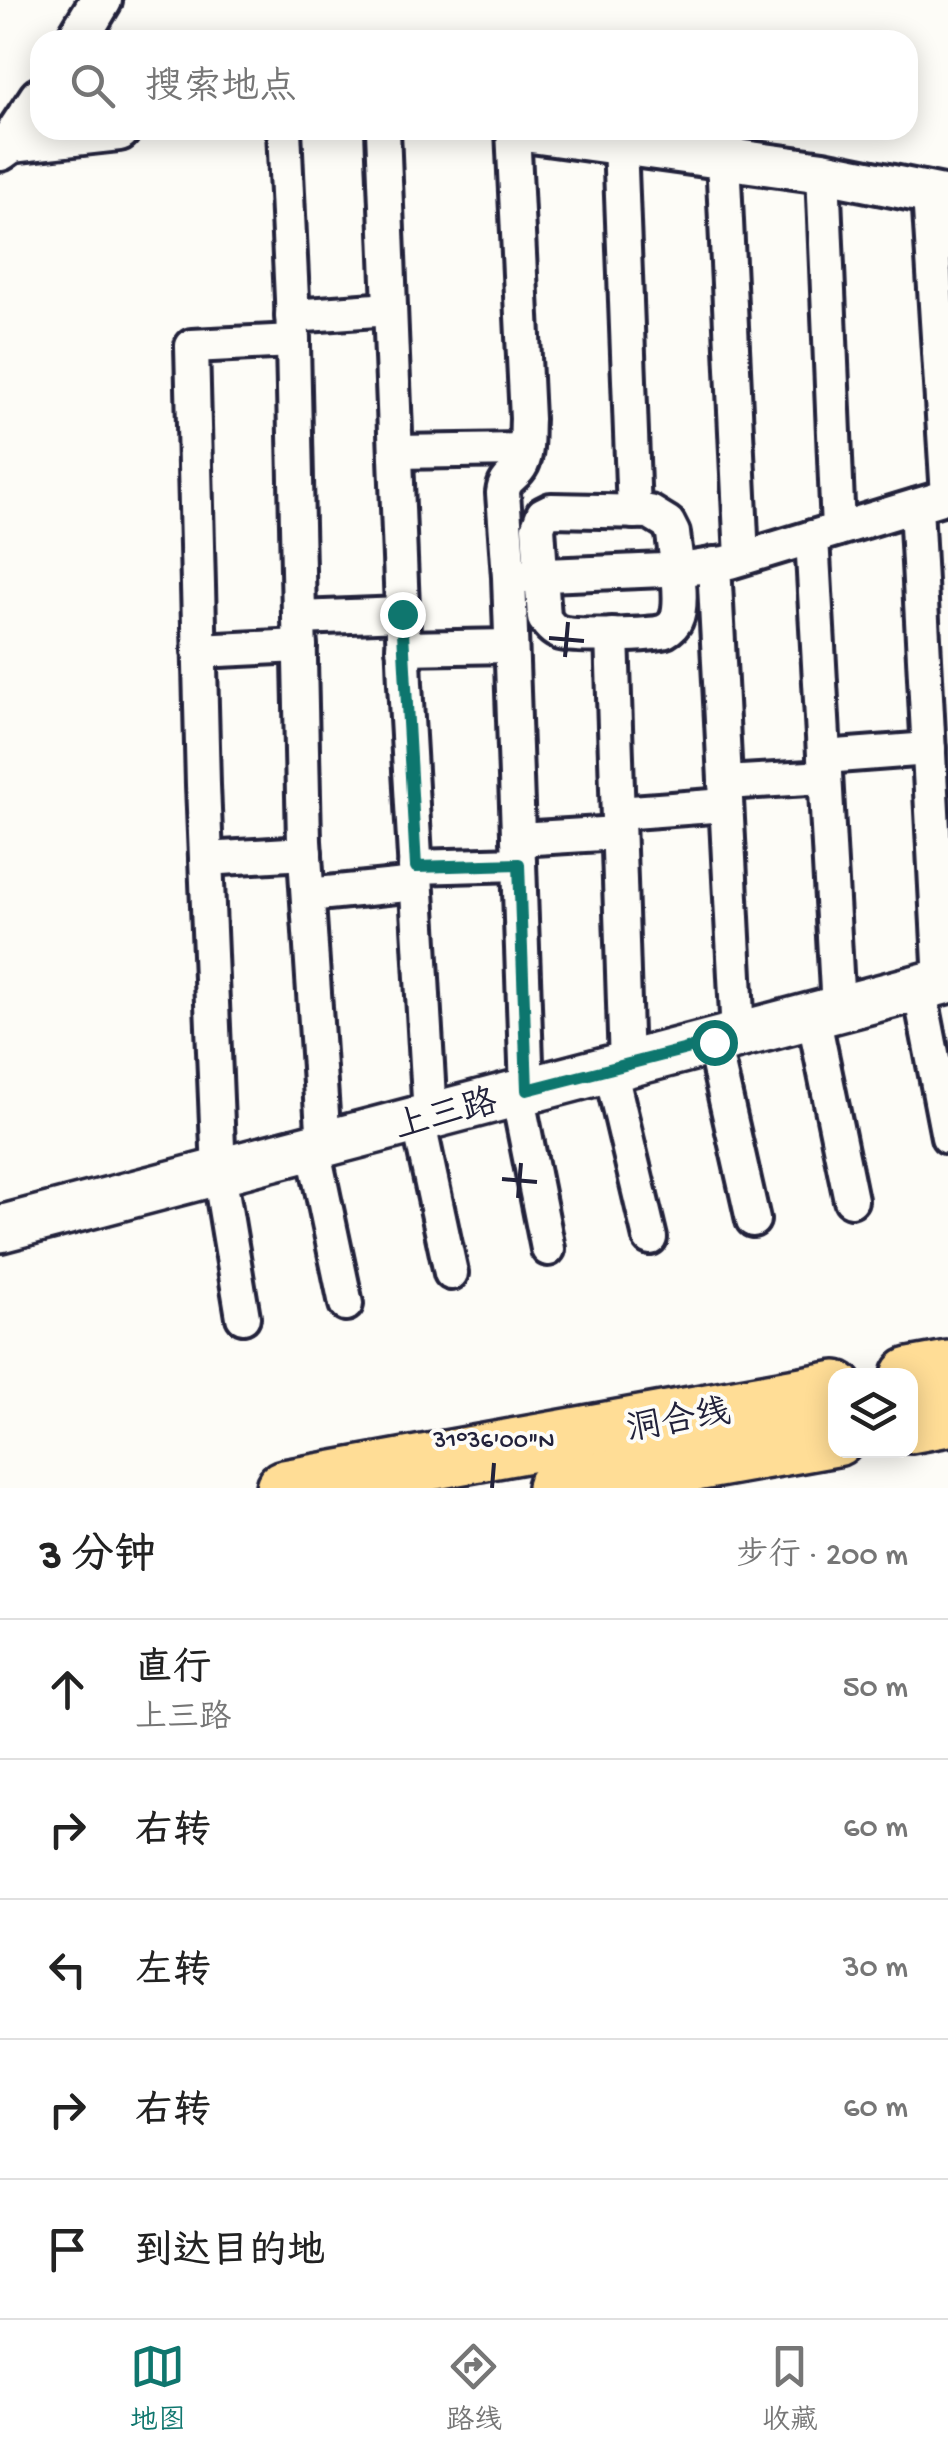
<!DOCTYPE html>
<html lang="zh">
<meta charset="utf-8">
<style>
body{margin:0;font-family:"Gochi Hand","LXGW WenKai TC",sans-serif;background:#f6f6f6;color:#222}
.controls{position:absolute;right:30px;bottom:30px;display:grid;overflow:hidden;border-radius:20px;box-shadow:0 5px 25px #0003}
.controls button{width:90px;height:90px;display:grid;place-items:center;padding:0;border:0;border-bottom:2px solid #e0e0e0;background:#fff;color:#222;font:50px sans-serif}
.stop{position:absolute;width:30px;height:30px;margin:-22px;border:8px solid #0f766e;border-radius:50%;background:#fff}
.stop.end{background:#0f766e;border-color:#fff;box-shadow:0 2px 10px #0008}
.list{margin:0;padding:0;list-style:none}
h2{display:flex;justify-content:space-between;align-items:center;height:130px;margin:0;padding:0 40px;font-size:42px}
h2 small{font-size:32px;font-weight:400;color:#767676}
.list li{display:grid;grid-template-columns:65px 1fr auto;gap:30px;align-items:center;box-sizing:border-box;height:140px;padding:0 40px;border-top:2px solid #e0e0e0}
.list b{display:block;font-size:38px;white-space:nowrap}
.list p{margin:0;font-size:32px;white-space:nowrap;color:#767676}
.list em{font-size:32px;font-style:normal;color:#767676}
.icon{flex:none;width:55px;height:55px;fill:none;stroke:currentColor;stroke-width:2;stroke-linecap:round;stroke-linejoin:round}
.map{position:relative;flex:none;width:948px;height:1488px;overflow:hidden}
.search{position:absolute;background:#fff;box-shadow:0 5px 25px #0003;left:30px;right:30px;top:30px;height:110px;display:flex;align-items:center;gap:25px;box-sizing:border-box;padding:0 35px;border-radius:30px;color:#767676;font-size:38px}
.sheet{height:830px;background:#fff}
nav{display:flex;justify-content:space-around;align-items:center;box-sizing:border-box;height:140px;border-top:2px solid #e0e0e0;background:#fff;font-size:28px;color:#767676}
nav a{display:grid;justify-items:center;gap:5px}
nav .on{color:#0f766e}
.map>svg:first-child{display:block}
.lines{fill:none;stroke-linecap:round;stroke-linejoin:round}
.minor-casing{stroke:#22223b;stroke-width:40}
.tertiary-casing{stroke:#22223b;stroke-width:48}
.secondary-casing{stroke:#22223b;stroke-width:52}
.trunk-casing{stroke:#22223b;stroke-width:62}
.minor{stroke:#fdfcf7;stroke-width:32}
.tertiary{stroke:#fdfcf7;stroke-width:40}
.secondary{stroke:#fdfcf7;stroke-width:45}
.trunk{stroke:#ffdd96;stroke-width:55}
.route{stroke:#0f766e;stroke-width:12}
.ticks{fill:none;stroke:#22223b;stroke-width:4}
.labels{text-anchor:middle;stroke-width:8;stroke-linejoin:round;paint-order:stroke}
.street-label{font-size:35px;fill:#22223b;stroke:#fdfcf7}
.ticks-label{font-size:25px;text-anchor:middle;fill:#22223b;stroke:#fdfcf7;stroke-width:8;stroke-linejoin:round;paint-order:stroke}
</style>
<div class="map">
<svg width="948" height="1488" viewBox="0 0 948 1488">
<rect width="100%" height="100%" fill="#fdfcf7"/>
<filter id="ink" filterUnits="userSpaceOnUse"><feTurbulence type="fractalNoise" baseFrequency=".01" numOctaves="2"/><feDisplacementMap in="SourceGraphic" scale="20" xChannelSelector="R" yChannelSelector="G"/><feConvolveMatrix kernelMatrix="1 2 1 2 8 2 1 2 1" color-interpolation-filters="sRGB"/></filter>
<g filter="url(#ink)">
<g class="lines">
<g class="minor-casing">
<g id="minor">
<polyline points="284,130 292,299 304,841 324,1144"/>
<polyline points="383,130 405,684 430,1116"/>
<path d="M513,130L527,419C526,434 528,451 522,464C515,478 505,476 503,493L509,577L527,1091"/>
<polyline points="620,143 634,512"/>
<polyline points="723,158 742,558"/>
<polyline points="823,172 838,529"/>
<polyline points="929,193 948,496"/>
<polyline points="292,316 390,309"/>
<polyline points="396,452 525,450"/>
<polyline points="916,506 941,982"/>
<path d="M551,510L650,512L668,523L673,533C675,555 685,601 676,620C674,625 670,628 665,631C653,636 575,637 561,633C553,631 548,624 544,618L538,527L543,514Z"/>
<polyline points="812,537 838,1009"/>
<polyline points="714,564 738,1035"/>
<polyline points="523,576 687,569 730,562 948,496"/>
<polyline points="299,618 402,614"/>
<polyline points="612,635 626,1065"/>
<polyline points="403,648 511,646"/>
<polyline points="199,651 300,646"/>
<polyline points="824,757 929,749"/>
<polyline points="725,783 825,777"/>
<polyline points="618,813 726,805"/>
<polyline points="518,839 618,833"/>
<polyline points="206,859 305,853"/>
<polyline points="415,867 519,864"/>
<polyline points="308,895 416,884"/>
<polyline points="919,987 948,1137"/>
<polyline points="813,1015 851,1200"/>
<polyline points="713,1042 753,1220"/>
<polyline points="610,1069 650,1238"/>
<polyline points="517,1093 548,1249"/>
<polyline points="418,1119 451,1273"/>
<polyline points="313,1147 346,1304"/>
<polyline points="243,1317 219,1172 203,785 192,346 293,341"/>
</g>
</g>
<g class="tertiary-casing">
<g id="tertiary">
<polyline points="77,40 101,0"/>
<polyline points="517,130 823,172 948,197"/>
<polyline points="11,142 119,130"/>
<polyline points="0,150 11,142 40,98"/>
</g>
</g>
<g class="secondary-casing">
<polyline id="secondary" points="0,1229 948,980"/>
</g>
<g class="trunk-casing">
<g id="trunk">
<polyline points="910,1376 948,1369"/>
<polyline points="910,1425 948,1418"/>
<polyline points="284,1488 836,1389"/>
<polyline points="555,1488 836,1438"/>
</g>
</g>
<use href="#minor" class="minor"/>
<use href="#tertiary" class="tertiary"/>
<use href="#secondary" class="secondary"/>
<use href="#trunk" class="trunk"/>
</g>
</g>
<g class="lines" filter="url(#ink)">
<polyline class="route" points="402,614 416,867 519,864 527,1090 714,1042"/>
</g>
<path class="ticks" d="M549,638L584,641M565,657L568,622M502,1179L537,1182M518,1198L521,1163M492,1488L494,1463"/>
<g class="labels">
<g class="street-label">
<text transform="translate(445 1112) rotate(-15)" y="12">上三路</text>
<text transform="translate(678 1418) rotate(-10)" y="12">洞合线</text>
</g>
</g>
<g class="ticks-label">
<text x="494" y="1447">31°36'00"N</text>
</g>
</svg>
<div class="controls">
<button><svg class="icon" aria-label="layers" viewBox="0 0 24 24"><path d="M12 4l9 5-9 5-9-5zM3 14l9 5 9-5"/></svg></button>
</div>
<div class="stop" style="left:714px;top:1042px"></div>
<div class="stop end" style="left:402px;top:614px"></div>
<div class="search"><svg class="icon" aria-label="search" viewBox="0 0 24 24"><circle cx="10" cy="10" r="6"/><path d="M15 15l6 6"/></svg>搜索地点</div>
</div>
<section class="sheet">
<h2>3 分钟<small>步行 · 200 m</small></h2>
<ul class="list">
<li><svg class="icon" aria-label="ahead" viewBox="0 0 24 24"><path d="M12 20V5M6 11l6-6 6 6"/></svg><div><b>直行</b><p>上三路</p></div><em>50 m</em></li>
<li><svg class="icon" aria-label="right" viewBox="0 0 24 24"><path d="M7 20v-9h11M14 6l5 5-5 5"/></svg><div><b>右转</b></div><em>60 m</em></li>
<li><svg class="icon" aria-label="left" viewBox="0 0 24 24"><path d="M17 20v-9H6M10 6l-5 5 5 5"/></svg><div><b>左转</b></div><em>30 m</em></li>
<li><svg class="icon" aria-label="right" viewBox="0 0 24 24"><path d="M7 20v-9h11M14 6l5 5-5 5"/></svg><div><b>右转</b></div><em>60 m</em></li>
<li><svg class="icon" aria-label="arrive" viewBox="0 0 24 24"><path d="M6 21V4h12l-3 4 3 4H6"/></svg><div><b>到达目的地</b></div></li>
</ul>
</section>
<nav>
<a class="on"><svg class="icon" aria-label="map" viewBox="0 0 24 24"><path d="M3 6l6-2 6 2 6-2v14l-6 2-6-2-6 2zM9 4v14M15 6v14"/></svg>地图</a>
<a><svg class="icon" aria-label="directions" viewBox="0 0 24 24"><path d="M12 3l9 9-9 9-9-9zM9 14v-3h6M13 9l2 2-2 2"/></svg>路线</a>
<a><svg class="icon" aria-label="saved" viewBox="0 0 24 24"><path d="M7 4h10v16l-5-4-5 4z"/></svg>收藏</a>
</nav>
